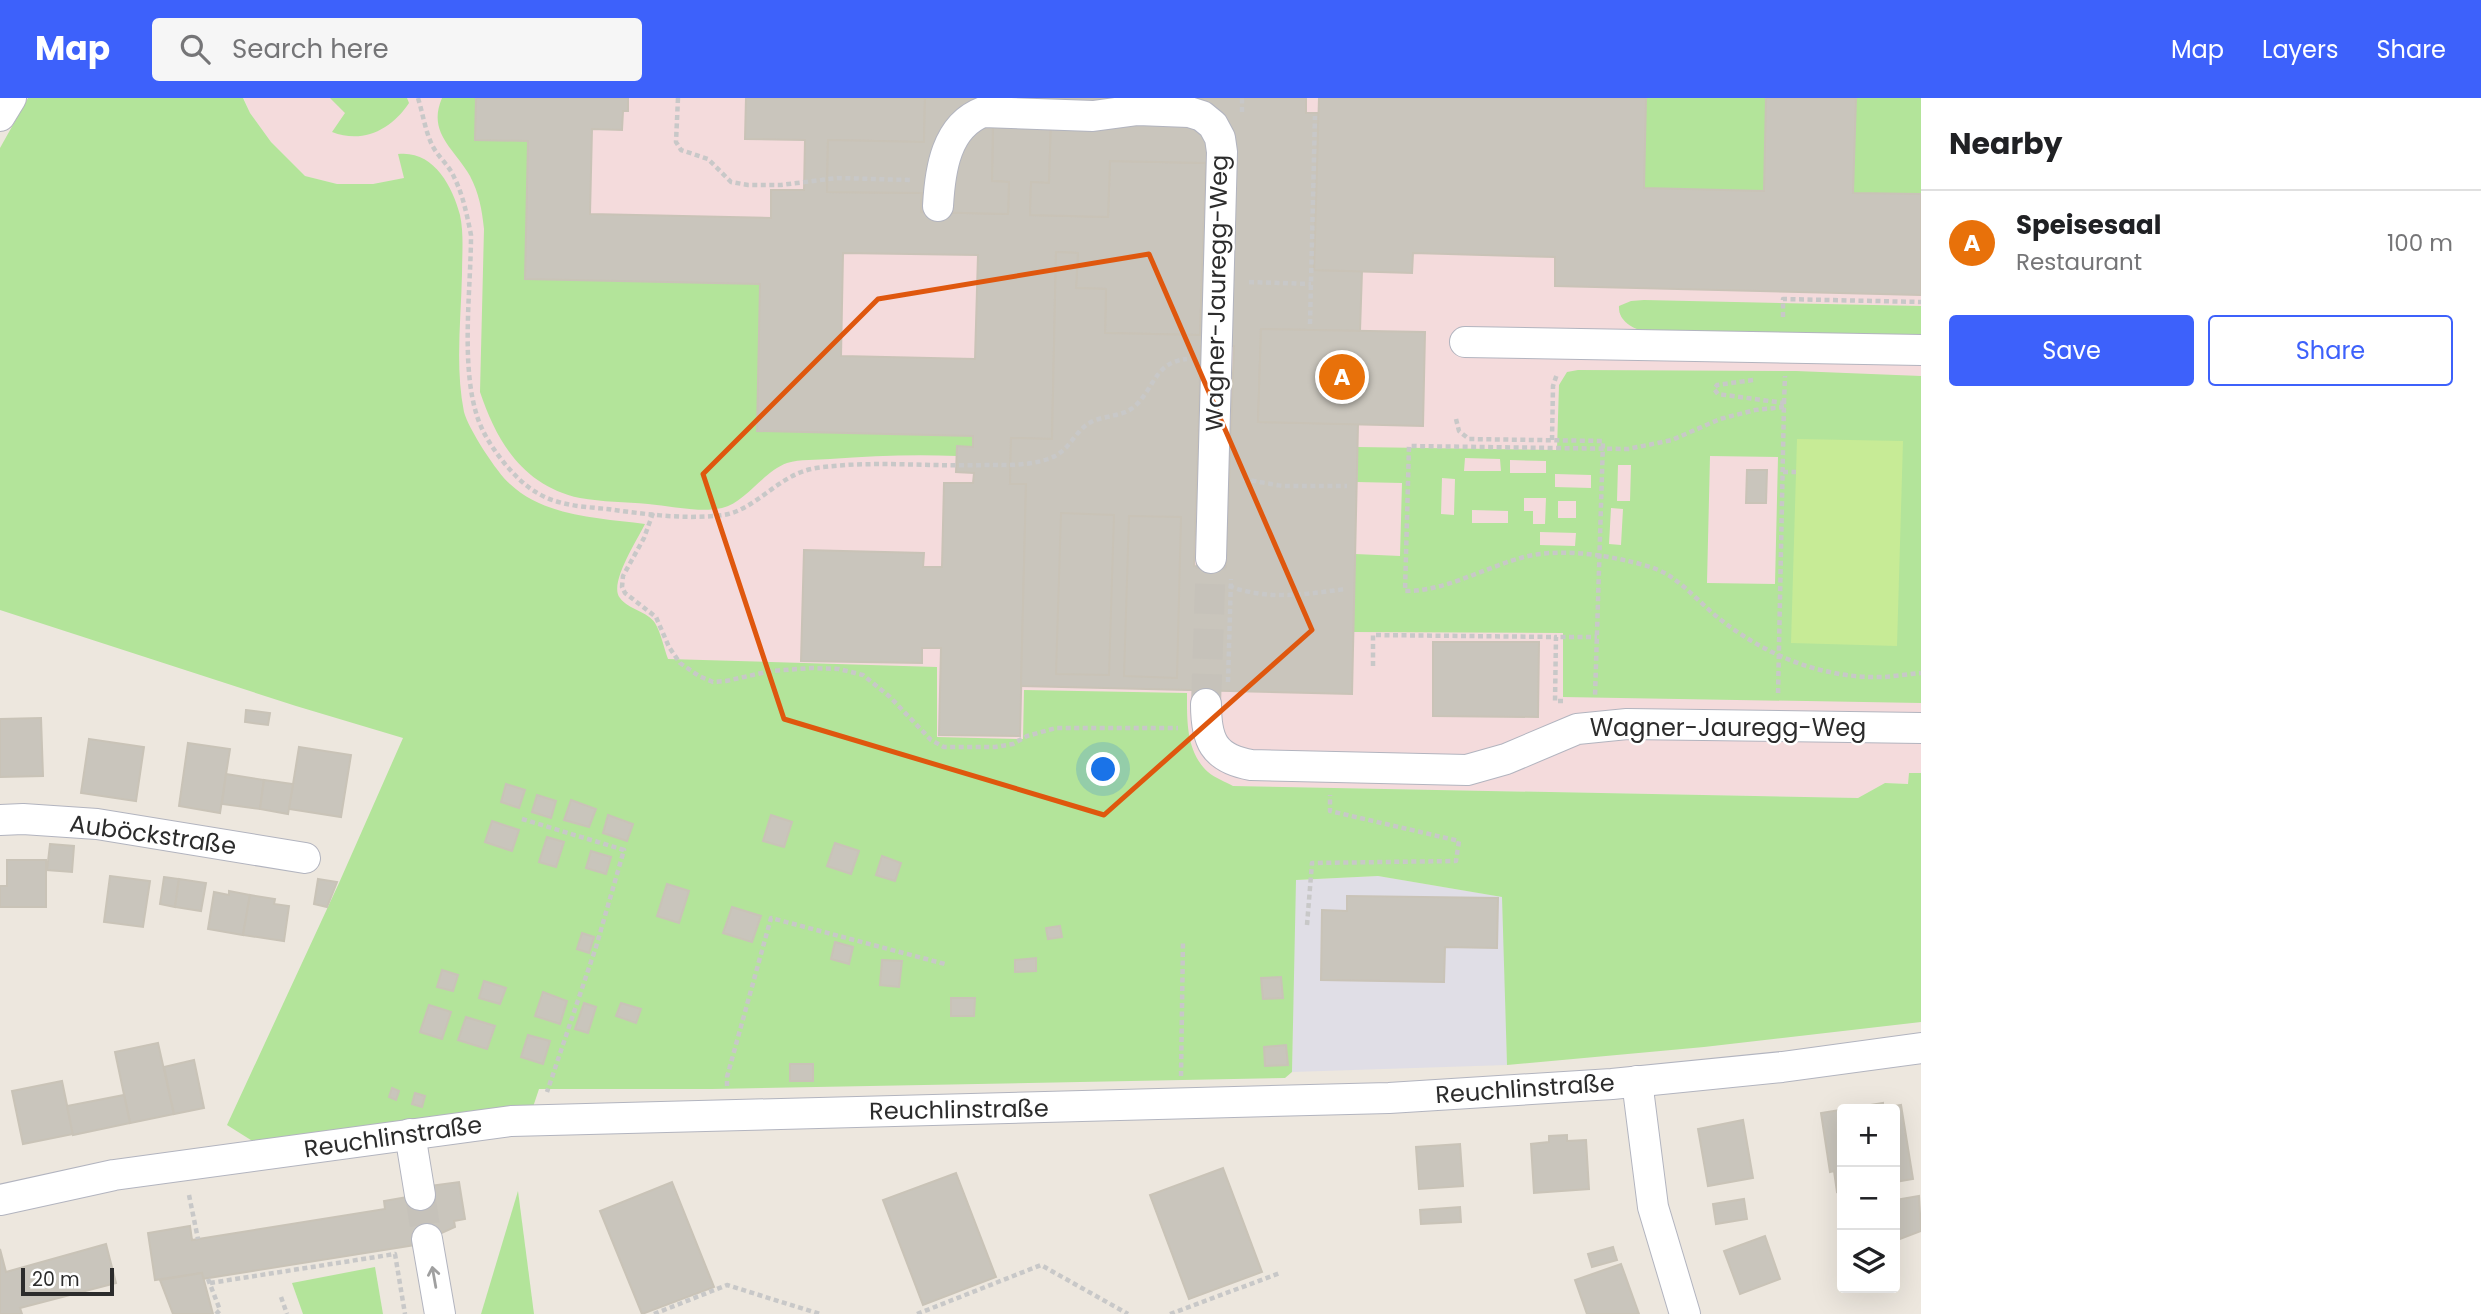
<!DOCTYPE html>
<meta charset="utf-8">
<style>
body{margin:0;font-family:Poppins,sans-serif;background:#f6f6f6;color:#202124}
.controls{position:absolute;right:21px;bottom:21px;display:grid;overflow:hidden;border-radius:7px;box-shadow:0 7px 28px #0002}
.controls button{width:63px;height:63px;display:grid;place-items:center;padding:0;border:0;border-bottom:2px solid #e0e0e0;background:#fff;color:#202124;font:35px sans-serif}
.scale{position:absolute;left:21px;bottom:18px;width:93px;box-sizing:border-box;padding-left:7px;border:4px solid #2c2c2c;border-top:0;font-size:19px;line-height:24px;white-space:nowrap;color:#2c2c2c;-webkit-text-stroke:5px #fff;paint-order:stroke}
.you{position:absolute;left:1104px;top:672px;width:24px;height:24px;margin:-18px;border:5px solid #fff;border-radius:50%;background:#1a73e8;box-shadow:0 0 0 10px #1a73e833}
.badge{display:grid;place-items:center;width:46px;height:46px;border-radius:50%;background:#3d61fb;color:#fff;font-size:23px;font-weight:700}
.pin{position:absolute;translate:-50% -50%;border:4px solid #fff;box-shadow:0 2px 7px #0006}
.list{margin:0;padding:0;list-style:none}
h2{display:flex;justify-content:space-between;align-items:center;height:91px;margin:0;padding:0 28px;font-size:30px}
h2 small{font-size:23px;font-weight:400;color:#757577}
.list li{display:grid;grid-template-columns:46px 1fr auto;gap:21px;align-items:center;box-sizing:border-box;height:105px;padding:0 28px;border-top:2px solid #e0e0e0}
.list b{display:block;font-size:26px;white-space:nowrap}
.list p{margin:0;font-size:23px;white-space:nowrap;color:#757577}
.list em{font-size:23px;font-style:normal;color:#757577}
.actions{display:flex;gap:14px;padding:21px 28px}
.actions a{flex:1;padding:16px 0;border:2px solid #3d61fb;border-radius:7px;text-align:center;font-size:24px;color:#3d61fb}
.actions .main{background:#3d61fb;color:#fff}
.icon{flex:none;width:38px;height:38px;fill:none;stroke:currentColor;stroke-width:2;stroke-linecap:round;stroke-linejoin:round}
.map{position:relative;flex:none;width:1921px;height:1216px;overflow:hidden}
header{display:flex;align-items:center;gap:42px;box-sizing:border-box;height:98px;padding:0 35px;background:#3d61fb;color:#fff}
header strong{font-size:33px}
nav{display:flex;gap:38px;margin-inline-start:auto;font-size:24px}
.search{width:490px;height:63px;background:#f6f6f6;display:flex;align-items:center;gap:18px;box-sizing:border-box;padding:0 24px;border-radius:7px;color:#757577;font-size:26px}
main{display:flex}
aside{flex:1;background:#fff}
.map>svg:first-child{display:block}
.industrial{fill:#e0dee6}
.medical{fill:#f4dbdc}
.green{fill:#b3e49a;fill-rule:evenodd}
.pitch{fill:#c7eb96}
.building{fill:#c9c5bc;stroke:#c9c3b7;stroke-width:2;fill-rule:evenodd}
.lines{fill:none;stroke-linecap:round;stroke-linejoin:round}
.minor-tunnel{stroke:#c6c2ba;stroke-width:30;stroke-dasharray:30 15;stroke-linecap:butt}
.minor-casing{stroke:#b2b4bf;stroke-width:32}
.path{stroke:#c8c8c8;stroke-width:4.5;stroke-dasharray:5 3.5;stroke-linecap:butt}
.minor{stroke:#fff;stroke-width:30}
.oneway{stroke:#a0a0a0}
.marked{fill:none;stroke:#df570e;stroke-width:5;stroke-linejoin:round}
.labels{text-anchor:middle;stroke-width:5;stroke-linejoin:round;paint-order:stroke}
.street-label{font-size:24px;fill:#2c2c2c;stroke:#fff}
</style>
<header>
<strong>Map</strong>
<div class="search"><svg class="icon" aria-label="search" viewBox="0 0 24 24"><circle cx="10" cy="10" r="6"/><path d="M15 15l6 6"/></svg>Search here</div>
<nav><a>Map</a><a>Layers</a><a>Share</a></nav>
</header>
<main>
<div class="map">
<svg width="1921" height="1216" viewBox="0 0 1921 1216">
<rect width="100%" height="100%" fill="#ede7de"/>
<polygon class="industrial" points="1378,778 1503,799 1507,967 1292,974 1295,782"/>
<polygon class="medical" points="244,0 1921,0 1921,675 1909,675 1909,686 1885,685 1858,700 1233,688 515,641 399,81 373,86 337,86 305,78 271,44 250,15"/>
<g class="green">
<path d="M28,0H243L250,15L271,44L305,78L337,86H373L404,80L398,56C433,52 452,87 460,117C464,136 462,157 462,176C461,222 455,269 464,314C468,330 497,375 510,386C545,419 600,420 645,426C638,441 608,486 620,500C629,512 647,513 655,525C661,535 664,550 668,561L937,569V639L1023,641L1024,592L1187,595C1187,623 1186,654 1208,674C1215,680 1226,684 1233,688L1858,700L1885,685L1908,686L1909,675H1921V924L1704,949L1507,967L1502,799L1378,778L1296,782L1292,974L1285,980L712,991H539L533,1009L254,1044L227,1027L339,785L403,640L296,608L0,512V50Z"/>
<path d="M330,0H407L409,5C391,32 363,46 332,34L345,15Z"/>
<path d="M442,0H476L475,42L528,43L526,181L760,186L758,333L973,338V349L957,348V358C913,356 873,358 830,361C817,362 800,361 787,365C764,373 745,405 722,410C700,415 671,408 648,406C626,404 602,404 580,400C524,388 497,345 480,294L484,131C482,112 479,95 470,78C454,50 427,35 442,0Z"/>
<polygon points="1646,0 1766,0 1764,93 1644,90"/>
<polygon points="1856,0 1921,0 1921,96 1853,95"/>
<path d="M1644,202L1921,208V238L1645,234C1632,230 1618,223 1619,208L1631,203Z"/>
<path d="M1578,272L1796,273L1921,278V605L1563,599V535L1353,534L1355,456L1400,458L1402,385L1357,384L1358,349L1557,352L1559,287L1567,274ZM1710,358L1778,359L1775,486L1707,485ZM1465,360L1500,361L1501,373H1464ZM1510,362L1546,363V375H1510ZM1618,367H1631L1630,403H1617ZM1555,376L1591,377V390L1555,389ZM1442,380L1455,381L1454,417L1441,416ZM1524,400H1546L1545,426H1533V413H1524ZM1558,403H1576V420H1558ZM1611,410L1623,411L1621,447L1609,446ZM1472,412L1508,413V425H1472ZM1540,434L1576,435L1575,448L1540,447Z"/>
<polygon points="518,1093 534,1216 481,1216"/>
<polygon points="375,1169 383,1216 303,1216 292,1185"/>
</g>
<polygon class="pitch" points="1797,341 1903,343 1897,548 1791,545"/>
<g class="building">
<path d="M476,0H628V13H623L622,32L592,31L590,116L771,120V92H804L805,42L745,41L746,0H925L924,44L828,42L827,94L922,95L921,114L1008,116L1009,84L992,83L993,24L1051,25L1049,85L1031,84L1030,117L1108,119L1110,63L1206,65L1200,237L1105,235L1106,191L1076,190L1078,155L1056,154L1052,341L1011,340L1010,386H1026L1020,638L939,637L941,550H922V565L801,563L804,452L924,455L923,469H942L944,385H973L974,375L956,374L957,348L973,349V338L757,333L760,186L525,181L528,43L475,42ZM843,155L978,157L975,261L841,258Z"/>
<path d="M925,0H1306V15H1319L1314,172L1362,173L1360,233L1261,231L1258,324L1358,326L1352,596L1021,588L1026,386H1010L1011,340L1052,341L1056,154L1078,155L1076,190L1106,191L1105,235L1200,237L1206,65L1110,63L1108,119L1030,117L1031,84L1049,85L1051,25L993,24L992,83L1009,84L1008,116L921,114L922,95L827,94L828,42L924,44ZM1201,248H1234L1226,469L1194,468Z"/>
<polygon points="1319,0 1646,0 1644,90 1764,93 1766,0 1856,0 1853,95 1921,96 1921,197 1555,188 1555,159 1413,155 1412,175 1314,172"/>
<polygon points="1261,231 1425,234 1423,328 1258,324"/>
<polygon points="1747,372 1767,372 1766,405 1746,405"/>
<polygon points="1061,415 1114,417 1109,577 1056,576"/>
<polygon points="1129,418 1181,419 1177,580 1124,578"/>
<polygon points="1433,544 1539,544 1538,619 1433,618"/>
<polygon points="246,612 270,615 268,627 245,624"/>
<polygon points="41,620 43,678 0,679 0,621"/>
<polygon points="89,641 144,649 136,703 81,695"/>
<polygon points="188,645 230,651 220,715 179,708"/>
<polygon points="299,649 351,657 341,719 289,711"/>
<polygon points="226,676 264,682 260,711 222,706"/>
<polygon points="264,682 293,686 288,716 260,711"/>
<polygon points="506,686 525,692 519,710 501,704"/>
<polygon points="537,697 556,703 551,720 532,714"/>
<polygon points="571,702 596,711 589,729 564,722"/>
<polygon points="608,717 633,726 627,743 603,735"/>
<polygon points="771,717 792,724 784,749 763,743"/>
<polygon points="492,723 519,732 512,753 485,744"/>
<polygon points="547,739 564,744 556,769 539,764"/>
<polygon points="835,745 859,753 851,776 827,768"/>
<polygon points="50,746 74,748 72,774 47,772"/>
<polygon points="591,753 611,759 606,776 586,770"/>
<polygon points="882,758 901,765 895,783 876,777"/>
<polygon points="7,762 46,762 46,809 0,809 0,788 7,788"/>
<polygon points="110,778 150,783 143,829 104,824"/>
<polygon points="164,779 179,781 175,809 160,806"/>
<polygon points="179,781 206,785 201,813 175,809"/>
<polygon points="318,781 337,784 327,809 314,806"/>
<polygon points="667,786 689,793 679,825 657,818"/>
<polygon points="229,793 250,797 243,837 208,831 214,794 229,797"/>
<polygon points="250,797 275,801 274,806 289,808 284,843 243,837"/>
<polygon points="1347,798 1498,800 1497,850 1445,849 1444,884 1321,882 1322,812 1347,813"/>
<polygon points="732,809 761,818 752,844 723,835"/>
<polygon points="1060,828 1062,839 1048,841 1046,830"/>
<polygon points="582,835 594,839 589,855 577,851"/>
<polygon points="835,844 853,849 849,866 831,861"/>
<polygon points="1036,860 1036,873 1015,874 1015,862"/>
<polygon points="882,862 902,863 899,889 880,887"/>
<polygon points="442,872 458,877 453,893 437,889"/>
<polygon points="1281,879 1283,900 1263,901 1261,880"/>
<polygon points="484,883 506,890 500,906 479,900"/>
<polygon points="543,894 567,903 560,926 535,918"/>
<polygon points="951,900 975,900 974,918 951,918"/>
<polygon points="584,905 596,909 588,935 575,931"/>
<polygon points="621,905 641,911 636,925 616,918"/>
<polygon points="429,907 451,914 442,941 420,934"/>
<polygon points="466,919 495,928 487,951 458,942"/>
<polygon points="528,937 550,943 543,966 521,959"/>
<polygon points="158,945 174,1016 130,1025 115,954"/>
<polygon points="1286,947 1288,967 1265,968 1264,949"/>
<polygon points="194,962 204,1010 174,1016 164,969"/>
<rect x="790" y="966" width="23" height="17"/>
<polygon points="62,983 73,1036 23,1046 12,993"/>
<polygon points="392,990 399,993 396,1002 389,999"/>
<polygon points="415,995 425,998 422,1009 412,1006"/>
<polygon points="124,997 130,1025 73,1037 67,1008"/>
<polygon points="1883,1005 1883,1010 1901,1007 1913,1081 1895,1084 1895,1011 1842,1011 1842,1093 1837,1094 1834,1073 1830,1074 1821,1015"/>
<polygon points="1743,1022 1753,1080 1708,1088 1698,1031"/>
<polygon points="1567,1037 1567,1043 1586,1042 1589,1091 1534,1095 1531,1046 1549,1044 1549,1038"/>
<polygon points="1460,1046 1463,1088 1419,1091 1416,1049"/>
<polygon points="1223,1070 1262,1174 1189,1201 1150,1097"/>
<polygon points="956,1075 996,1179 923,1207 883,1102"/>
<polygon points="459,1084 465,1121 454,1123 455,1129 415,1147 202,1181 202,1175 155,1182 148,1135 190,1128 192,1142 385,1111 384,1103 430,1095 429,1088"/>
<polygon points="672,1084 714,1189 642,1216 600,1113"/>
<polygon points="1919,1098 1921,1133 1900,1141 1895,1128 1895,1102"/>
<polygon points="1744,1101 1747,1121 1716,1126 1713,1106"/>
<polygon points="1460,1109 1461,1124 1421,1126 1420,1112"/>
<polygon points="1765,1138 1780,1181 1740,1196 1724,1153"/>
<polygon points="106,1146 116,1185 20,1210 22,1216 0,1216 0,1151 6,1174"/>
<polygon points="1613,1149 1617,1162 1592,1169 1588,1156"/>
<polygon points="1621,1166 1639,1216 1587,1216 1575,1182"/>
<polygon points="202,1175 213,1216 173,1216 160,1182"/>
</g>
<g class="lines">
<g class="minor-tunnel">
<polyline points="1206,606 1211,460"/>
<polyline points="420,1097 427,1141"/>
</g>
<g class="minor-casing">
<g id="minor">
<polyline points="0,18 11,0"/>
<path d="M938,108C940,72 946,28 983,14L1093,18L1138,12L1189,14L1202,18L1213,27L1220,40L1222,54L1211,460"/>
<polyline points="1465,244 1921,252"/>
<path d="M1206,606C1206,642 1213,660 1251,667L1467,672L1506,661L1577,631L1627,626L1921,630"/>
<polyline points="0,722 23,721 97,726 305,760"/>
<polyline points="1637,983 1653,1109 1685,1216"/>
<polyline points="410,1036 420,1097"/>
<polyline points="0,1102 114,1077 511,1023 1389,1000 1612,986 1782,969 1921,950"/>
<polyline points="427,1141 440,1216"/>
</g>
</g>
<g class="path">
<path d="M418,0C423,16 425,32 432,47C438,59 449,67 454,79C463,97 467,117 471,137C471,192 460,269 478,321C484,338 494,352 505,366C517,380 528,391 545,399C564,408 587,409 607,411C644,416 686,422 723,417C757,412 778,376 816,370C872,362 929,369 985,367C1006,367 1028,368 1048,361C1070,354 1074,333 1091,324C1105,317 1123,319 1135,308C1155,289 1155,264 1187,261"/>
<polyline points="678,0 676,44 681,52 708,61 731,84 748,87 781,87 837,80 910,82"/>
<polyline points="1242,14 1242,0"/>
<polyline points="1249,184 1311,186"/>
<polyline points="1783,219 1783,201 1921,204"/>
<polyline points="1310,226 1315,18"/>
<polyline points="1753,282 1717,287 1714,291 1718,296 1784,305 1778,598"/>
<polyline points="1784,305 1785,278"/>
<path d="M1784,309L1755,312L1720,321L1672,342L1628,351L1409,348L1405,493C1445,493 1480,472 1517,461C1551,450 1594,455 1628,463C1641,466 1657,470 1668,477C1687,489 1703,508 1721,522C1767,558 1824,581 1884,579C1896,578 1909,576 1921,575"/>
<polyline points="1456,321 1459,333 1469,341 1603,343 1595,599"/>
<polyline points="1552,342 1553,288 1557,276"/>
<polyline points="1783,374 1796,374"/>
<polyline points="1243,381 1282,388 1347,388"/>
<polyline points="653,415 644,440 623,478 622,489 625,495 656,519 669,549 680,565 699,578 713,584 726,583 771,573 811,570 839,571 863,577 890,599 931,642 944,649 995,649 1013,646 1027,638 1056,630 1178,630"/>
<path d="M1229,488C1268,503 1306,496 1346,491"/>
<polyline points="1373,568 1373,537 1556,539"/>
<polyline points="1228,584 1231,481"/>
<polyline points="1563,603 1555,603 1556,539 1597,539"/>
<polyline points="522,721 624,752 596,849 547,994"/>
<polyline points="1307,827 1312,765 1456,763 1459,743 1330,713 1330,697"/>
<polyline points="1181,978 1183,842"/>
<polyline points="727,988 727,979 771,820 945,866"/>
<polyline points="189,1097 198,1141"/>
<polyline points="208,1181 220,1212 216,1216"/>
<polyline points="210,1185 395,1156 405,1216"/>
<polyline points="281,1199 287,1216"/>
<polyline points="654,1216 727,1187 820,1216"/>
<polyline points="917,1216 1041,1167 1128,1216"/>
<polyline points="1170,1216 1280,1175"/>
</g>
<use href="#minor" class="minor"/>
</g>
<defs><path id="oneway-shaft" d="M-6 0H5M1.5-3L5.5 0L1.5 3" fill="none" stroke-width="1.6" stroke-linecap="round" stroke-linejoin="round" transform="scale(1.75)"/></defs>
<use class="oneway" href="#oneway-shaft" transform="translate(434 1179) rotate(-100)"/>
<path class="marked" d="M1149,156L1312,532L1104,717L784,621L703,376L878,201Z"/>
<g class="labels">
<g class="street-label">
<text transform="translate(1217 195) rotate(-89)" y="8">Wagner-Jauregg-Weg</text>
<text x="1728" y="638">Wagner-Jauregg-Weg</text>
<text transform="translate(153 737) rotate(8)" y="8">Auböckstraße</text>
<text transform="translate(1525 991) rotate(-4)" y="8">Reuchlinstraße</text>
<text transform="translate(959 1012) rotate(-1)" y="8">Reuchlinstraße</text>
<text transform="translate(393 1039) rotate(-8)" y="8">Reuchlinstraße</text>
</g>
</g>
</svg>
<div class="controls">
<button>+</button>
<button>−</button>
<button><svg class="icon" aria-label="layers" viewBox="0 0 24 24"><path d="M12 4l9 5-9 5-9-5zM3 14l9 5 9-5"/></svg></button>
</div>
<div class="scale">20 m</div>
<div class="you"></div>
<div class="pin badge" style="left:1342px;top:279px;background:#e8710a">A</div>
</div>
<aside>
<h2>Nearby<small></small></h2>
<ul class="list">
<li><span class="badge" style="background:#e8710a">A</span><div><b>Speisesaal</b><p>Restaurant</p></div><em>100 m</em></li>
</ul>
<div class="actions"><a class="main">Save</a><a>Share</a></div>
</aside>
</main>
